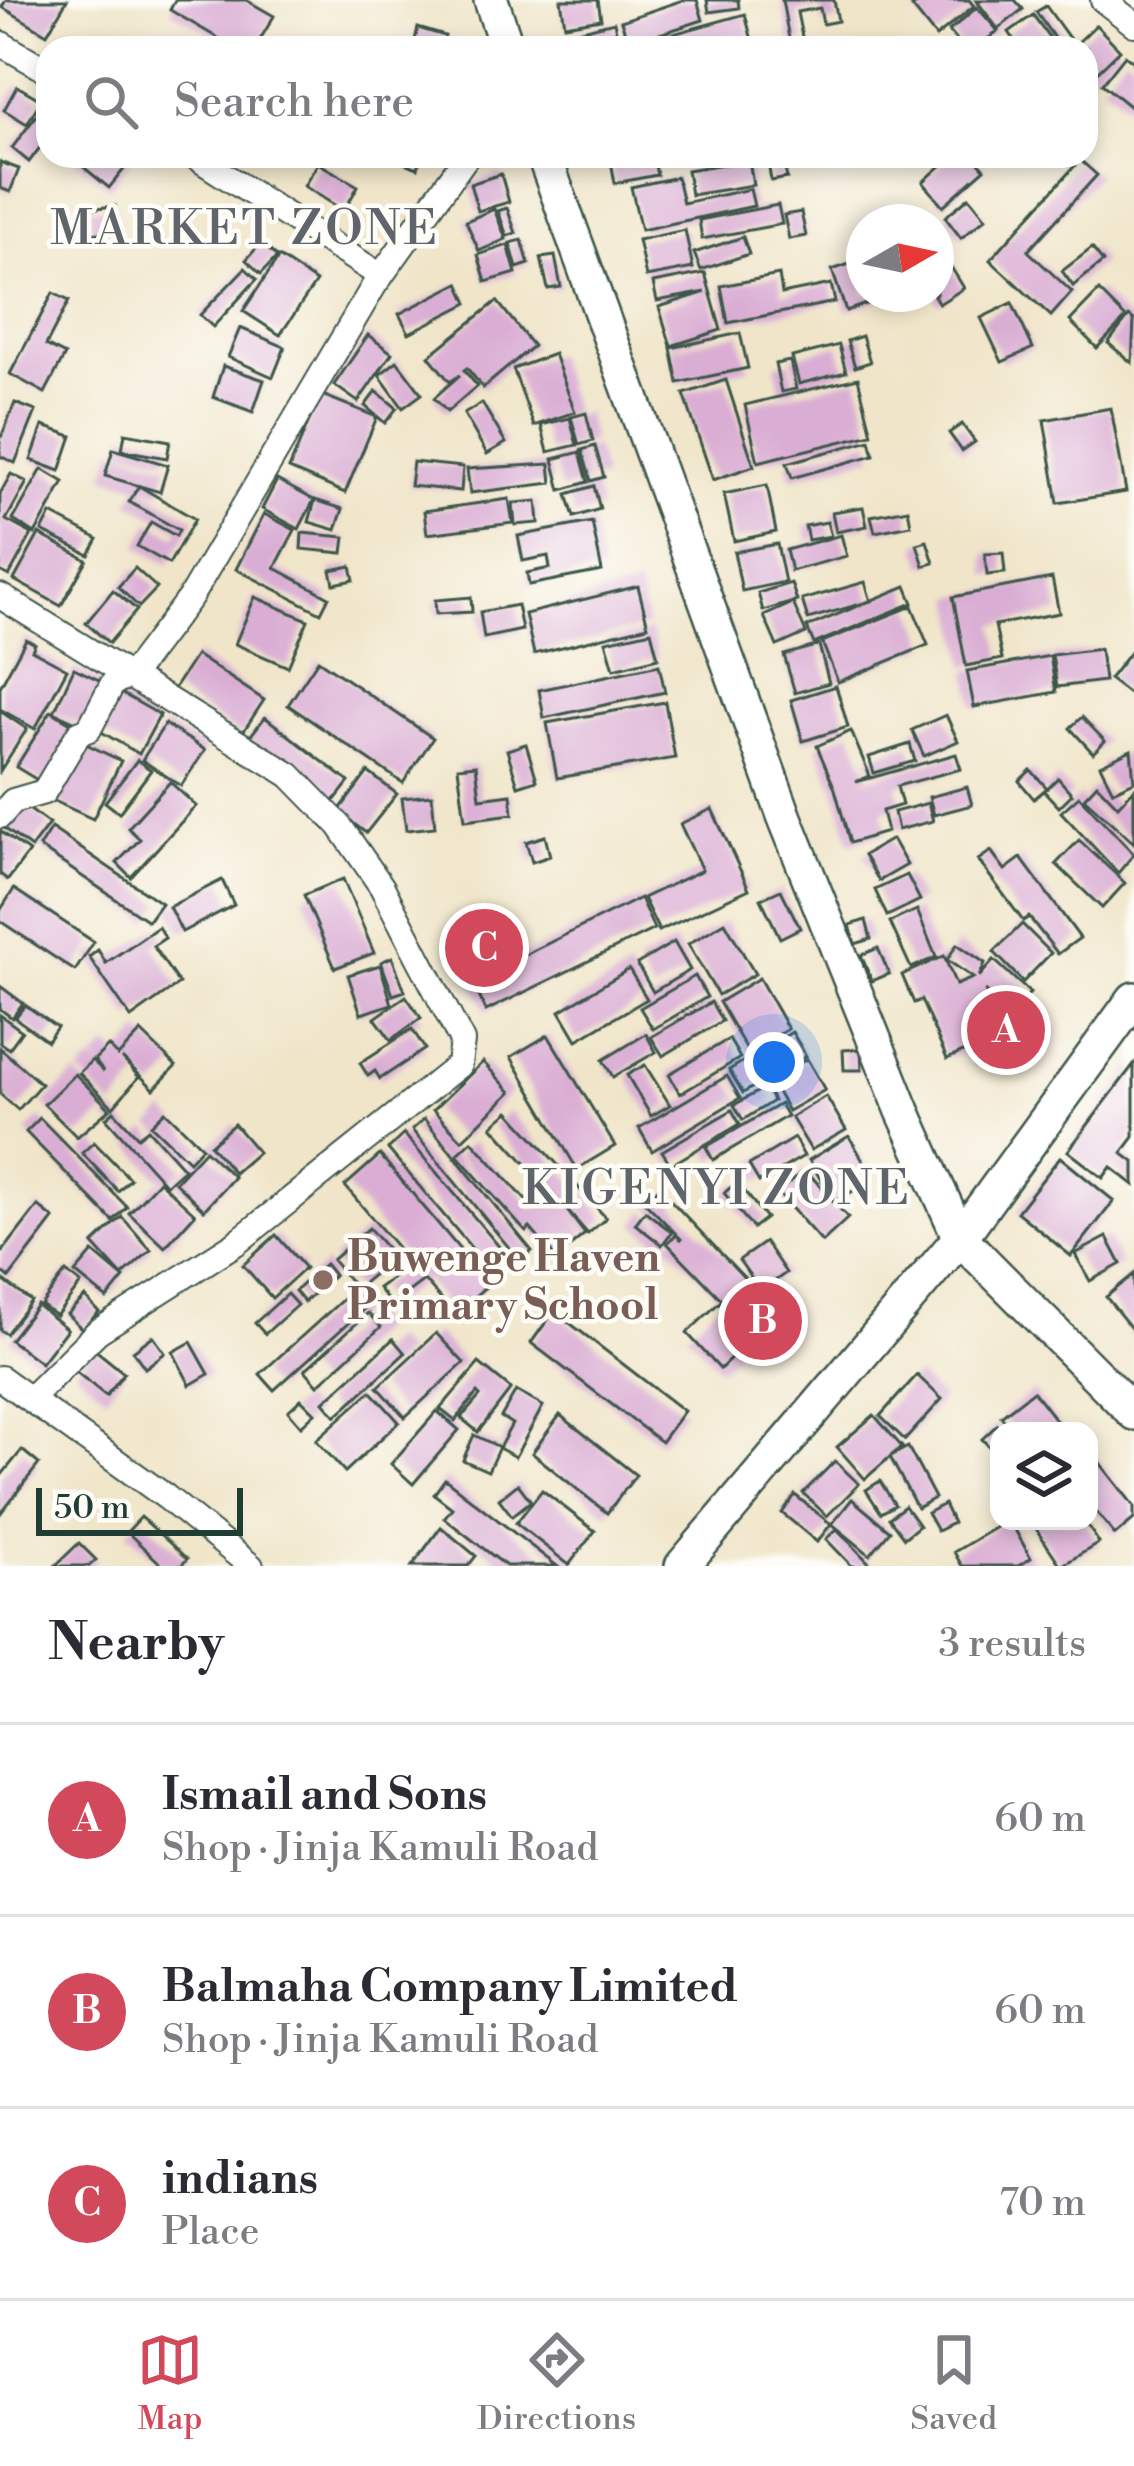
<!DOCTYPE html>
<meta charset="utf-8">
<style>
body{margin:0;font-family:"Libre Bodoni",serif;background:#f7f7f7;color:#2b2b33}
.controls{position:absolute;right:36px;bottom:36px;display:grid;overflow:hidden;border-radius:24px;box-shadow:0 6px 18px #0003}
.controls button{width:108px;height:108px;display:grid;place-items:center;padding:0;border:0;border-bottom:3px solid #e1e1e2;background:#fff;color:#2b2b33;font:60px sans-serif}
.compass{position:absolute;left:846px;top:204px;width:108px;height:108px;border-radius:50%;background:#fff;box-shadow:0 6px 18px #0003;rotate:81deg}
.scale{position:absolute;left:36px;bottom:30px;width:207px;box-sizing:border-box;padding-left:12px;border:6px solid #1f3d34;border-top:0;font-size:33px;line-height:42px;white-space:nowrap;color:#1f3d34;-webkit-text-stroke:9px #fdfcf7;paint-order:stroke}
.you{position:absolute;left:774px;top:1062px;width:42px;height:42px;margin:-30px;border:9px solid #fff;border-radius:50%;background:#1a73e8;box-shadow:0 0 0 18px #1a73e833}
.badge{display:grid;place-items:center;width:78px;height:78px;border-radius:50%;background:#d1495b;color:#fff;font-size:39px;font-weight:700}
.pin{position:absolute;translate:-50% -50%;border:6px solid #fff;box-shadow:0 3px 12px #0006}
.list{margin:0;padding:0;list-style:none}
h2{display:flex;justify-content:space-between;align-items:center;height:156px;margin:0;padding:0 48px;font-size:51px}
h2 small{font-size:39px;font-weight:400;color:#7c7c81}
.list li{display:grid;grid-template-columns:78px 1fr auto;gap:36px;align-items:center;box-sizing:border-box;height:192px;padding:0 48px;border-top:3px solid #e1e1e2}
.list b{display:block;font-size:45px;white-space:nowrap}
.list p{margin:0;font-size:39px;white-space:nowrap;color:#7c7c81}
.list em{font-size:39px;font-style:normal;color:#7c7c81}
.icon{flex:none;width:66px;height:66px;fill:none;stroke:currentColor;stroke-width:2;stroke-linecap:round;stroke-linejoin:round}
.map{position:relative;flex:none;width:1134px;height:1566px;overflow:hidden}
.search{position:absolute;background:#fff;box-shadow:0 6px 18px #0003;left:36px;right:36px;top:36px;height:132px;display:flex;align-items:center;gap:30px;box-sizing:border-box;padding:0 42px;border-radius:36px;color:#7c7c81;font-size:45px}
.sheet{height:732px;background:#fff}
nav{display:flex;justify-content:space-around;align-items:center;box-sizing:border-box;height:168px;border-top:3px solid #e1e1e2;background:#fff;font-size:33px;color:#7c7c81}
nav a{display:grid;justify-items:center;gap:6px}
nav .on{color:#d1495b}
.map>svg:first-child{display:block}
.building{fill:#daaed4}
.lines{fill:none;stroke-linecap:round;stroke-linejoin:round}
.minor-casing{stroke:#3e564a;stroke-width:28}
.secondary-casing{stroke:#3e564a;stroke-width:38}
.minor{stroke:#fff;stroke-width:24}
.secondary{stroke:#fff;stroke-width:33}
.education-dot{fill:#8d6e63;stroke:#fdfcf7;stroke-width:4.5}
.labels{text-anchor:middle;stroke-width:9;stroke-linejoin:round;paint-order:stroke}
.education-label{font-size:42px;font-weight:bold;fill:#785e54;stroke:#fdfcf7;text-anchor:start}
.quarter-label{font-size:48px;letter-spacing:3px;fill:#60656c;stroke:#fdfcf7}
</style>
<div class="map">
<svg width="1134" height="1566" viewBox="0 0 1134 1566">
<rect width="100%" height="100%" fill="#fdfcf7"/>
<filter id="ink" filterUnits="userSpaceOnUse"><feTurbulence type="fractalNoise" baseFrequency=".00833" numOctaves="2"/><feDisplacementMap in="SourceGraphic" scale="24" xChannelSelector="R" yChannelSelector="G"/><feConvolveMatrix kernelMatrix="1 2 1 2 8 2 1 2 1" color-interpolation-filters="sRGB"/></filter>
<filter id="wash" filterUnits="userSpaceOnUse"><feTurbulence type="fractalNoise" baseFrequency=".004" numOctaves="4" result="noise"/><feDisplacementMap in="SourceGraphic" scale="48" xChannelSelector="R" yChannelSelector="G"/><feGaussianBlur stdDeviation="2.7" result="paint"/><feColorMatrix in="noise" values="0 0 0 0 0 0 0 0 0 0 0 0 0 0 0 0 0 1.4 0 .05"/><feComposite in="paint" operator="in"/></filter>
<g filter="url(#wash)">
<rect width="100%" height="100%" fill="#f0e5c9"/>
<g id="blocks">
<g class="building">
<polygon points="6,0 67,0 47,34 2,7"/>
<polygon points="175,0 246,0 274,16 255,48 235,48 170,10"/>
<polygon points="561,0 598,0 601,19 565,25"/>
<polygon points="683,0 697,0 703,20 629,44 621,21"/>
<polygon points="707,0 738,0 739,8 709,12"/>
<polygon points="782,0 834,0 838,21 823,24 820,8 797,12 803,42 790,44"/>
<polygon points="922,0 969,0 974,6 936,37 912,7"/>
<polygon points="976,0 1015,0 1023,9 998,29"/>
<polygon points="1046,6 1071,41 1061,48 1036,12"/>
<polygon points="977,7 998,31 976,48 963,48 949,31"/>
<polygon points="745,14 754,48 627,48 626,47"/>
<polygon points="1033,15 1057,48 1020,48 1009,32"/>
<polygon points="614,22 620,48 582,48 578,31"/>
<polygon points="1096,25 1120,50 1094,75 1086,67 1086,48 1072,48"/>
<polygon points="418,28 445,36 442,48 413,48"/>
<polygon points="1125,55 1134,62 1134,110 1102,84"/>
<polygon points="17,86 41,100 27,124 4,110"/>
<polygon points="48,100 48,137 29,162 12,148"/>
<polygon points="70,156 130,156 133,158 109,188"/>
<polygon points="384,156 421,156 418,168"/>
<polygon points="610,156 653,156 657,175 615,183"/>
<polygon points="767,156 782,156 787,178 771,181"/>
<polygon points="787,156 827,156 828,160 791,170"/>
<polygon points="952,156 973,156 985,169 943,206 923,182"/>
<polygon points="749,160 753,185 691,195 687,170"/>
<polygon points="1080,160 1097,175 1028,251 1072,292 1051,316 990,260"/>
<polygon points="0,162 19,169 10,192 0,188"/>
<polygon points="318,163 358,186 344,211 304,186"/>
<polygon points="501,174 509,202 478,211 470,184"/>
<polygon points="677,177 683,203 750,189 754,206 641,230 631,187"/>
<polygon points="969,197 986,218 961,238 945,217"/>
<polygon points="778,205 782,224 702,239 699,220"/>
<polygon points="115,206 118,230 92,234 88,209"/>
<polygon points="507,208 516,233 507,236 498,211"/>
<polygon points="494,209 506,239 479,251 466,221"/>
<polygon points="801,212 806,236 789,239 784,215"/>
<polygon points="685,230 693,268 646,277 638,240"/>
<polygon points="743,237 749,254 701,270 694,253"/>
<polygon points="522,240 529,264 517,268 510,243"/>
<polygon points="261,243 277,257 261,274 246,260"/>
<polygon points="508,245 516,273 486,282 478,255"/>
<polygon points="1092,248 1103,262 1073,286 1062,271"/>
<polygon points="943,254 964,288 939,304 933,294 936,294 936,258"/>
<polygon points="555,256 561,287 548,289 541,258"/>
<polygon points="279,257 316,282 280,335 243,311"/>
<polygon points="864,259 864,294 892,295 846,311 832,270"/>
<polygon points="245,268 257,279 213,327 200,315"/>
<polygon points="705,273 721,330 671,346 659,307 706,292 657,301 653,283"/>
<polygon points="779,275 782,294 831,284 835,302 728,323 721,286"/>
<polygon points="459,283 468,303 409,333 399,314"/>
<polygon points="1099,291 1126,318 1097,348 1070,321"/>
<polygon points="53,293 69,301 46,345 65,355 45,393 10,374"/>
<polygon points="497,301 533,346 483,388 467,368 464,370 477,386 447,412 434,398 460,375 450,382 429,356"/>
<polygon points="1012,303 1033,348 1002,362 981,318"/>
<polygon points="1129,316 1134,320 1132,363 1108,343"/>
<polygon points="240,328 285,347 273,377 228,357"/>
<polygon points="740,333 748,368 678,383 671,348"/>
<polygon points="368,335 392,353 358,402 334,385"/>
<polygon points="862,336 870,362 855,367 847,341"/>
<polygon points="839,345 846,372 799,384 792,357"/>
<polygon points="554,354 575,412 534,426 513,369"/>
<polygon points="397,361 422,394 403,408 379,375"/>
<polygon points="790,361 796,389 781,392 775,364"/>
<polygon points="223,366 264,380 253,412 213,397"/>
<polygon points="858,378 872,434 758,462 745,405"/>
<polygon points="726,380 754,466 713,480 684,394"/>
<polygon points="376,391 397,408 385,423 365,406"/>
<polygon points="320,394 377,417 345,493 289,469"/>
<polygon points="15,403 36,411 15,463 0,456 0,440"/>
<polygon points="482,403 506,443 487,454 464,414"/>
<polygon points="1111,408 1126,492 1058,503 1044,420"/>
<polygon points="586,413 593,441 579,445 571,417"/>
<polygon points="570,418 577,445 548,452 541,425"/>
<polygon points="962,424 975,442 962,451 949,433"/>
<polygon points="43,426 72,436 60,471 31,460"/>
<polygon points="125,433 170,441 167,458 122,450"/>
<polygon points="870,440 874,455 792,478 787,463"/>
<polygon points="595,446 604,477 591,481 582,450"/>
<polygon points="113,449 168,465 160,492 105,476"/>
<polygon points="580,452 588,482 561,490 553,459"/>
<polygon points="413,462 463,467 461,491 410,486"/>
<polygon points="550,464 552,483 470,493 467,469"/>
<polygon points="42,469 64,482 35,534 13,520"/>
<polygon points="11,474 27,482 6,520 32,534 9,576 0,571 0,494"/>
<polygon points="277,480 314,500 299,529 262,509"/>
<polygon points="767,485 776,532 734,541 724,494"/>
<polygon points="139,486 195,519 169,564 137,546 151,522 176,536 179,530 129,502"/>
<polygon points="594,486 600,509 574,517 567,494"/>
<polygon points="509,499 513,523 427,534 424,511"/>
<polygon points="315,500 343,509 336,530 309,522"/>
<polygon points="537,501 539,523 515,525 513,503"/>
<polygon points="863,507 867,526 836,532 832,512"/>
<polygon points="908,509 911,525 875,532 871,516"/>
<polygon points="51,514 98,539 89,555 42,531"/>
<polygon points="264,514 295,530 275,568 329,597 321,613 236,569"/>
<polygon points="592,522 602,571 529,585 527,573 550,568 548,556 523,561 518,536"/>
<polygon points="827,522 831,536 808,540 805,526"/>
<polygon points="302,533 345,537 343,553 301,549"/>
<polygon points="39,534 87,560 61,606 14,580"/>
<polygon points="841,535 847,556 791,571 786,550"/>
<polygon points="927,541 934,563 924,566 917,544"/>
<polygon points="777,544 785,582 742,591 734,552"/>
<polygon points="1003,553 1005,573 987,575 985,554"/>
<polygon points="351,566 354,580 334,584 331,570"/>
<polygon points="135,568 157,588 139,607 118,587"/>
<polygon points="1052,578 1059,613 995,625 1002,659 966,666 953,597"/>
<polygon points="865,582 871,601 808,619 802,600"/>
<polygon points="791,583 797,601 763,611 758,593"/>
<polygon points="638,586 648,626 534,654 525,614"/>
<polygon points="906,586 913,603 814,644 807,627"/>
<polygon points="113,590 137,610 109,643 86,623"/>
<polygon points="255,597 308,620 288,667 235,644"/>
<polygon points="471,597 472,612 436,614 435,600"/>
<polygon points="793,603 806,633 777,646 764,616"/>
<polygon points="517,605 522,630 484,638 480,612"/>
<polygon points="912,606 928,645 838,682 822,642"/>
<polygon points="651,631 658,658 614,669 606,641"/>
<polygon points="26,639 35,644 32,650 67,669 35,729 0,709 0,687"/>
<polygon points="819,645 829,683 795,693 784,655"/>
<polygon points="1100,649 1104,681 1057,687 1052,655"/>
<polygon points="1131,651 1134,653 1134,698 1109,679"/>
<polygon points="196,655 264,700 241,735 173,690"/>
<polygon points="1050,656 1056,692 974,707 967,671"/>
<polygon points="318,660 433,738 403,783 288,705"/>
<polygon points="659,665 665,692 544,718 539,690"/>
<polygon points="74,668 107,684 87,727 54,712"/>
<polygon points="836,686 848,727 803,741 791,700"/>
<polygon points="114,689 160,715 139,754 93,727"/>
<polygon points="665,702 675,758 557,778 547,723"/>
<polygon points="0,711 27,729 0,771"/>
<polygon points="51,711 79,728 44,784 16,767"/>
<polygon points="946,715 958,741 924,756 912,730"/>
<polygon points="265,717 349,782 331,805 248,739"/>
<polygon points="1082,717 1105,741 1093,753 1070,728"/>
<polygon points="165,724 205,750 181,786 142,760"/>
<polygon points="851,731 870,776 856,782 956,754 961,769 897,786 902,805 882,811 887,832 850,843 835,789 817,746"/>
<polygon points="78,740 121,761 93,819 50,799"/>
<polygon points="526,744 537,780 518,786 507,750"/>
<polygon points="910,744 915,761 874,773 869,757"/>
<polygon points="1131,750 1134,781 1113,791 1100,765"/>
<polygon points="137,760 151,770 119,813 105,802"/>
<polygon points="476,765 480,798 511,794 513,814 465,820 458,767"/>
<polygon points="1031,770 1047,788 1034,799 1019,781"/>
<polygon points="368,772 397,794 366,833 338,812"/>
<polygon points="1058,778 1072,794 1059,807 1044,791"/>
<polygon points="170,782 196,806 131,877 117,863 140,839 128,828"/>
<polygon points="1097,784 1118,806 1134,789 1134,843 1084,798"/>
<polygon points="967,787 972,805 934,815 929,797"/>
<polygon points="432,795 435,827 406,830 402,798"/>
<polygon points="1079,796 1134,854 1118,873 1061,812"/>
<polygon points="18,801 49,824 31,848 0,825"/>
<polygon points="928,803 933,821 898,830 894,812"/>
<polygon points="712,809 749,889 659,931 643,898 702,870 680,824"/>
<polygon points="51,828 161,903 148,921 39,847"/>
<polygon points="0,831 29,852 8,880 0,874"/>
<polygon points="545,836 550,856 532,862 526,842"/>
<polygon points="892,839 907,865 879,881 864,855"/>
<polygon points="1079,840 1125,883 1102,908 1056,864"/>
<polygon points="991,851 1005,870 1021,858 1080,938 1058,954 1029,917 1023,921 978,860"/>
<polygon points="907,875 920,900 887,916 875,890"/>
<polygon points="343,879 374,953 335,968 304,895"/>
<polygon points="222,880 234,905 182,932 169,907"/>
<polygon points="14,889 94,942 75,971 0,921 0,911"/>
<polygon points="781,890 800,928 780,938 761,899"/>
<polygon points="640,898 654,929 486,1011 472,981"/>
<polygon points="917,910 936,957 911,968 890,922"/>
<polygon points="866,920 871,939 855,944 850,925"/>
<polygon points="725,922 755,974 718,995 688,944"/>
<polygon points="1022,924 1051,953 1023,982 994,952"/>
<polygon points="158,927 165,938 153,946 179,984 131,1018 89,957 98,950 106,963"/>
<polygon points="496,933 502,944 474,965 465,952"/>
<polygon points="674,942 690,970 653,992 637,964"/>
<polygon points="957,944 985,963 979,977 994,960 1030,993 1011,1014 985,991 1004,1034 947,1059 921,1000 914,1003 902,975 944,956 956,985 973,978 947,960"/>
<polygon points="878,948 889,974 872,981 861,955"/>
<polygon points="392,957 405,991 393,995 381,962"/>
<polygon points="380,965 392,1004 361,1014 348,975"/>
<polygon points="629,969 647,999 577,1040 560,1011"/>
<polygon points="695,976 707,997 653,1029 640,1008"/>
<polygon points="759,978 788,1029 748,1052 719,1002"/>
<polygon points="0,986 23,1003 12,1018 0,1009"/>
<polygon points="406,996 421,1018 391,1040 375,1018"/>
<polygon points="711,1002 722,1021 663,1056 651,1037"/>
<polygon points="25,1005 57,1027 47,1041 15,1018"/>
<polygon points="0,1015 22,1031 9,1049 0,1043"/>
<polygon points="412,1029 425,1049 380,1079 375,1071 368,1076 360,1063"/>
<polygon points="141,1032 176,1066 154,1089 122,1058 139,1077 113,1107 79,1073 92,1060 104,1072 94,1060 108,1046 118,1056"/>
<polygon points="792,1032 806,1056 743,1093 729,1070"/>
<polygon points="646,1034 656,1052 613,1077 603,1060"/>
<polygon points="548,1035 615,1146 577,1169 511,1057"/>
<polygon points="729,1039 740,1058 680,1094 669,1074"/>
<polygon points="0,1048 41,1084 18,1110 0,1094"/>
<polygon points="861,1049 862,1070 844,1070 843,1050"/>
<polygon points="807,1059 825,1090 788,1111 770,1080"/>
<polygon points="483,1062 511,1092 462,1140 433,1110"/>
<polygon points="1134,1064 1134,1137 1122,1153 1134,1162 1134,1185 1111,1167 1103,1178 1068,1151"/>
<polygon points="645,1065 670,1105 651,1116 627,1075"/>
<polygon points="75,1074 110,1109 77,1137 44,1104"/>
<polygon points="727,1076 740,1098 652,1151 639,1128"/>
<polygon points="766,1087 773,1101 743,1120 734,1105"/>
<polygon points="826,1096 846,1130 811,1150 791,1117"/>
<polygon points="780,1104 787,1116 713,1160 706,1147"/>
<polygon points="732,1110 740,1124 671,1165 662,1151"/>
<polygon points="114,1111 138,1137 148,1129 184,1169 166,1185 106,1118"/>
<polygon points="165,1111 202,1147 189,1161 151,1125"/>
<polygon points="509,1111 606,1218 588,1234 566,1209 585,1234 556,1258 530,1228 526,1232 457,1155 472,1141 534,1209 552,1193 492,1126"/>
<polygon points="40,1118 127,1207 113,1221 26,1132"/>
<polygon points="424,1119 532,1251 520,1261 412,1130"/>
<polygon points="234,1124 258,1152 234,1173 210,1145"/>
<polygon points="404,1134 513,1263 496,1277 388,1149"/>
<polygon points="849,1136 874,1179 834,1202 809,1160"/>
<polygon points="794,1138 804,1156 759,1182 749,1165"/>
<polygon points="94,1142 130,1179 118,1191 82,1153"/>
<polygon points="205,1150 234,1177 204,1210 175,1182"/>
<polygon points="380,1155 489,1284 454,1314 424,1280 391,1305 378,1288 411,1264 345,1186"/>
<polygon points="1060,1157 1114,1201 1071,1256 1017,1212"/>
<polygon points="805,1169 848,1218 822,1242 778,1193"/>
<polygon points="159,1181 195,1214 165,1247 129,1213"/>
<polygon points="737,1182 766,1218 753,1228 724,1193"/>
<polygon points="659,1188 771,1306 748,1327 756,1335 720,1369 687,1333 722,1300 667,1243 676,1235 682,1240 645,1202"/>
<polygon points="38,1206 54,1219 9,1278 0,1270 0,1255"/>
<polygon points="645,1211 672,1232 662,1245 635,1224"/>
<polygon points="122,1217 151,1250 122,1276 93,1244"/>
<polygon points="369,1228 394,1257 356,1289 332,1260"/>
<polygon points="276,1235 305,1268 272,1298 243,1265"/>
<polygon points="1107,1237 1121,1264 1090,1281 1075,1254"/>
<polygon points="765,1242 786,1273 761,1291 739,1260"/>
<polygon points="93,1252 124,1278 107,1299 75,1273"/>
<polygon points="325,1264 334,1275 304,1302 295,1291"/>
<polygon points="66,1272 81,1284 56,1316 41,1305"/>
<polygon points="1134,1274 1134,1332 1106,1297"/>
<polygon points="0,1278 31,1301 6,1334 0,1330"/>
<polygon points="351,1292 365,1308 274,1390 260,1374"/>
<polygon points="287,1294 297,1305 265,1334 255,1323"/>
<polygon points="85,1297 99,1312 82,1329 67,1314"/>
<polygon points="37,1305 67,1329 41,1363 10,1340"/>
<polygon points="554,1311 684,1411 661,1442 531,1343"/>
<polygon points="368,1313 381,1327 318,1385 305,1370"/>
<polygon points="436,1333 464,1363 405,1417 378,1387"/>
<polygon points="153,1336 165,1353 145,1368 133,1351"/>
<polygon points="393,1339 405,1353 336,1416 324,1402"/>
<polygon points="191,1342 209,1374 190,1385 173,1352"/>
<polygon points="93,1348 124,1373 106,1396 75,1371"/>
<polygon points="479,1363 511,1389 478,1432 461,1418 480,1396 477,1393 455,1421 440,1409"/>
<polygon points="917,1375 942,1399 905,1440 880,1416"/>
<polygon points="371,1391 399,1422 345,1472 316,1440"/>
<polygon points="516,1391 543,1406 515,1457 499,1448 512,1424 501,1417"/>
<polygon points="1033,1391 1064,1431 1013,1431 1001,1416"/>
<polygon points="301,1399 315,1413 301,1426 288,1411"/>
<polygon points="437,1411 459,1430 413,1484 391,1464"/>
<polygon points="560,1415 636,1475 607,1513 532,1453"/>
<polygon points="874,1415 902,1447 891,1456 908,1447 935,1498 917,1508 890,1457 865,1479 837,1447"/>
<polygon points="997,1425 1002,1431 999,1431 999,1457 982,1439"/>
<polygon points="474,1435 499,1447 488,1471 463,1460"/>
<polygon points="22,1450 39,1464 0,1514 0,1477"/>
<polygon points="1093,1454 1134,1506 1134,1519 1115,1535 1089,1503 1089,1457"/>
<polygon points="835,1461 859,1484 827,1516 803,1493"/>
<polygon points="445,1479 557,1566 506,1566 444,1518 452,1508 434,1494"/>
<polygon points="880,1481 895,1505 881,1513 866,1490"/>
<polygon points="518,1484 531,1501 512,1516 499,1499"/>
<polygon points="542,1490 595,1531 569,1565 516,1523"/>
<polygon points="795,1495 831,1524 817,1542 782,1513"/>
<polygon points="852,1499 890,1531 870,1555 832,1524"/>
<polygon points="944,1504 953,1523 937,1531 927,1513"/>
<polygon points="905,1506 919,1526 904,1538 889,1518"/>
<polygon points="141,1517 187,1559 181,1566 163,1566 127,1532"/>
<polygon points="1006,1521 1010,1521 1031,1558 1018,1566 962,1566 954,1552"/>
<polygon points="1031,1521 1085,1521 1099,1543 1061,1566"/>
<polygon points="441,1527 476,1556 468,1566 412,1566"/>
<polygon points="837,1529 872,1566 852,1566 826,1539"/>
<polygon points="79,1543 96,1560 89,1566 55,1566"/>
</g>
</g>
</g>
<g filter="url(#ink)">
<use href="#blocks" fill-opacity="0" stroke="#3e564a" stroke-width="3"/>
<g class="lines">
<g class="minor-casing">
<g id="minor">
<polyline points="1103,0 1134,24"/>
<polyline points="0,43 48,71"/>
<polyline points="194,156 381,276"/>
<polyline points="0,596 290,775 339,825 382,887 462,1041 459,1065 236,1243 97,1332 32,1397"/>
<polyline points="0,816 13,801 44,792 79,733 89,729 113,683 132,674 191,596 375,284 467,156"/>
<polyline points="0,1378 166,1497 251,1566"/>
</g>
</g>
<g class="secondary-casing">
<g id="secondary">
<polyline points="491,0 507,48"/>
<polyline points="544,156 785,818 903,1111 960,1238 1134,1413"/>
<polyline points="682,1566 960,1238 1134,999"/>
</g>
</g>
<use href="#minor" class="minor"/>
<use href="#secondary" class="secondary"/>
</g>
</g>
<circle class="education-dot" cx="323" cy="1280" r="12"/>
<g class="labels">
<g class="education-label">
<text x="347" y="1271">Buwenge Haven<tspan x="347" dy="48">Primary School</tspan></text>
</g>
<g class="quarter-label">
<text x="245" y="244">MARKET ZONE</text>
<text x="717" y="1204">KIGENYI ZONE</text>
</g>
</g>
</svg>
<div class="controls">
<button><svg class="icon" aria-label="layers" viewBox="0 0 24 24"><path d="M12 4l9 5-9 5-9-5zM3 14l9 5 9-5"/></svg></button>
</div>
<svg class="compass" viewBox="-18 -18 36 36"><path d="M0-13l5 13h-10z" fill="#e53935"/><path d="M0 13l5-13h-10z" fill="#7c7c81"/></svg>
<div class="scale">50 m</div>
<div class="you"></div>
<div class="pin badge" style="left:1006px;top:1030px">A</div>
<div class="pin badge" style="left:763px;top:1321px">B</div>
<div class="pin badge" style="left:484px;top:948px">C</div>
<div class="search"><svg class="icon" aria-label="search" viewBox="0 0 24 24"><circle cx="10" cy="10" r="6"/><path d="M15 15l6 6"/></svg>Search here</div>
</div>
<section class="sheet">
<h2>Nearby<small>3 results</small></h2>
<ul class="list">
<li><span class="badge">A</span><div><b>Ismail and Sons</b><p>Shop · Jinja Kamuli Road</p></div><em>60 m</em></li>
<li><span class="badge">B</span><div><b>Balmaha Company Limited</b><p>Shop · Jinja Kamuli Road</p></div><em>60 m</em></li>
<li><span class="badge">C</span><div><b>indians</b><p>Place</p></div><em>70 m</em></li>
</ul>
</section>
<nav>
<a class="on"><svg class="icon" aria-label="map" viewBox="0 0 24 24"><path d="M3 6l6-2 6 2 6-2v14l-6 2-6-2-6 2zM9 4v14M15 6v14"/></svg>Map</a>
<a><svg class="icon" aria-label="directions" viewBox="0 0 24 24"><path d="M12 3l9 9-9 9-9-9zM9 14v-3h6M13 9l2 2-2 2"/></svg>Directions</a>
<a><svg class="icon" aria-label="saved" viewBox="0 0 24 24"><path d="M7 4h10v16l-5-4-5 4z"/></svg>Saved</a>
</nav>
